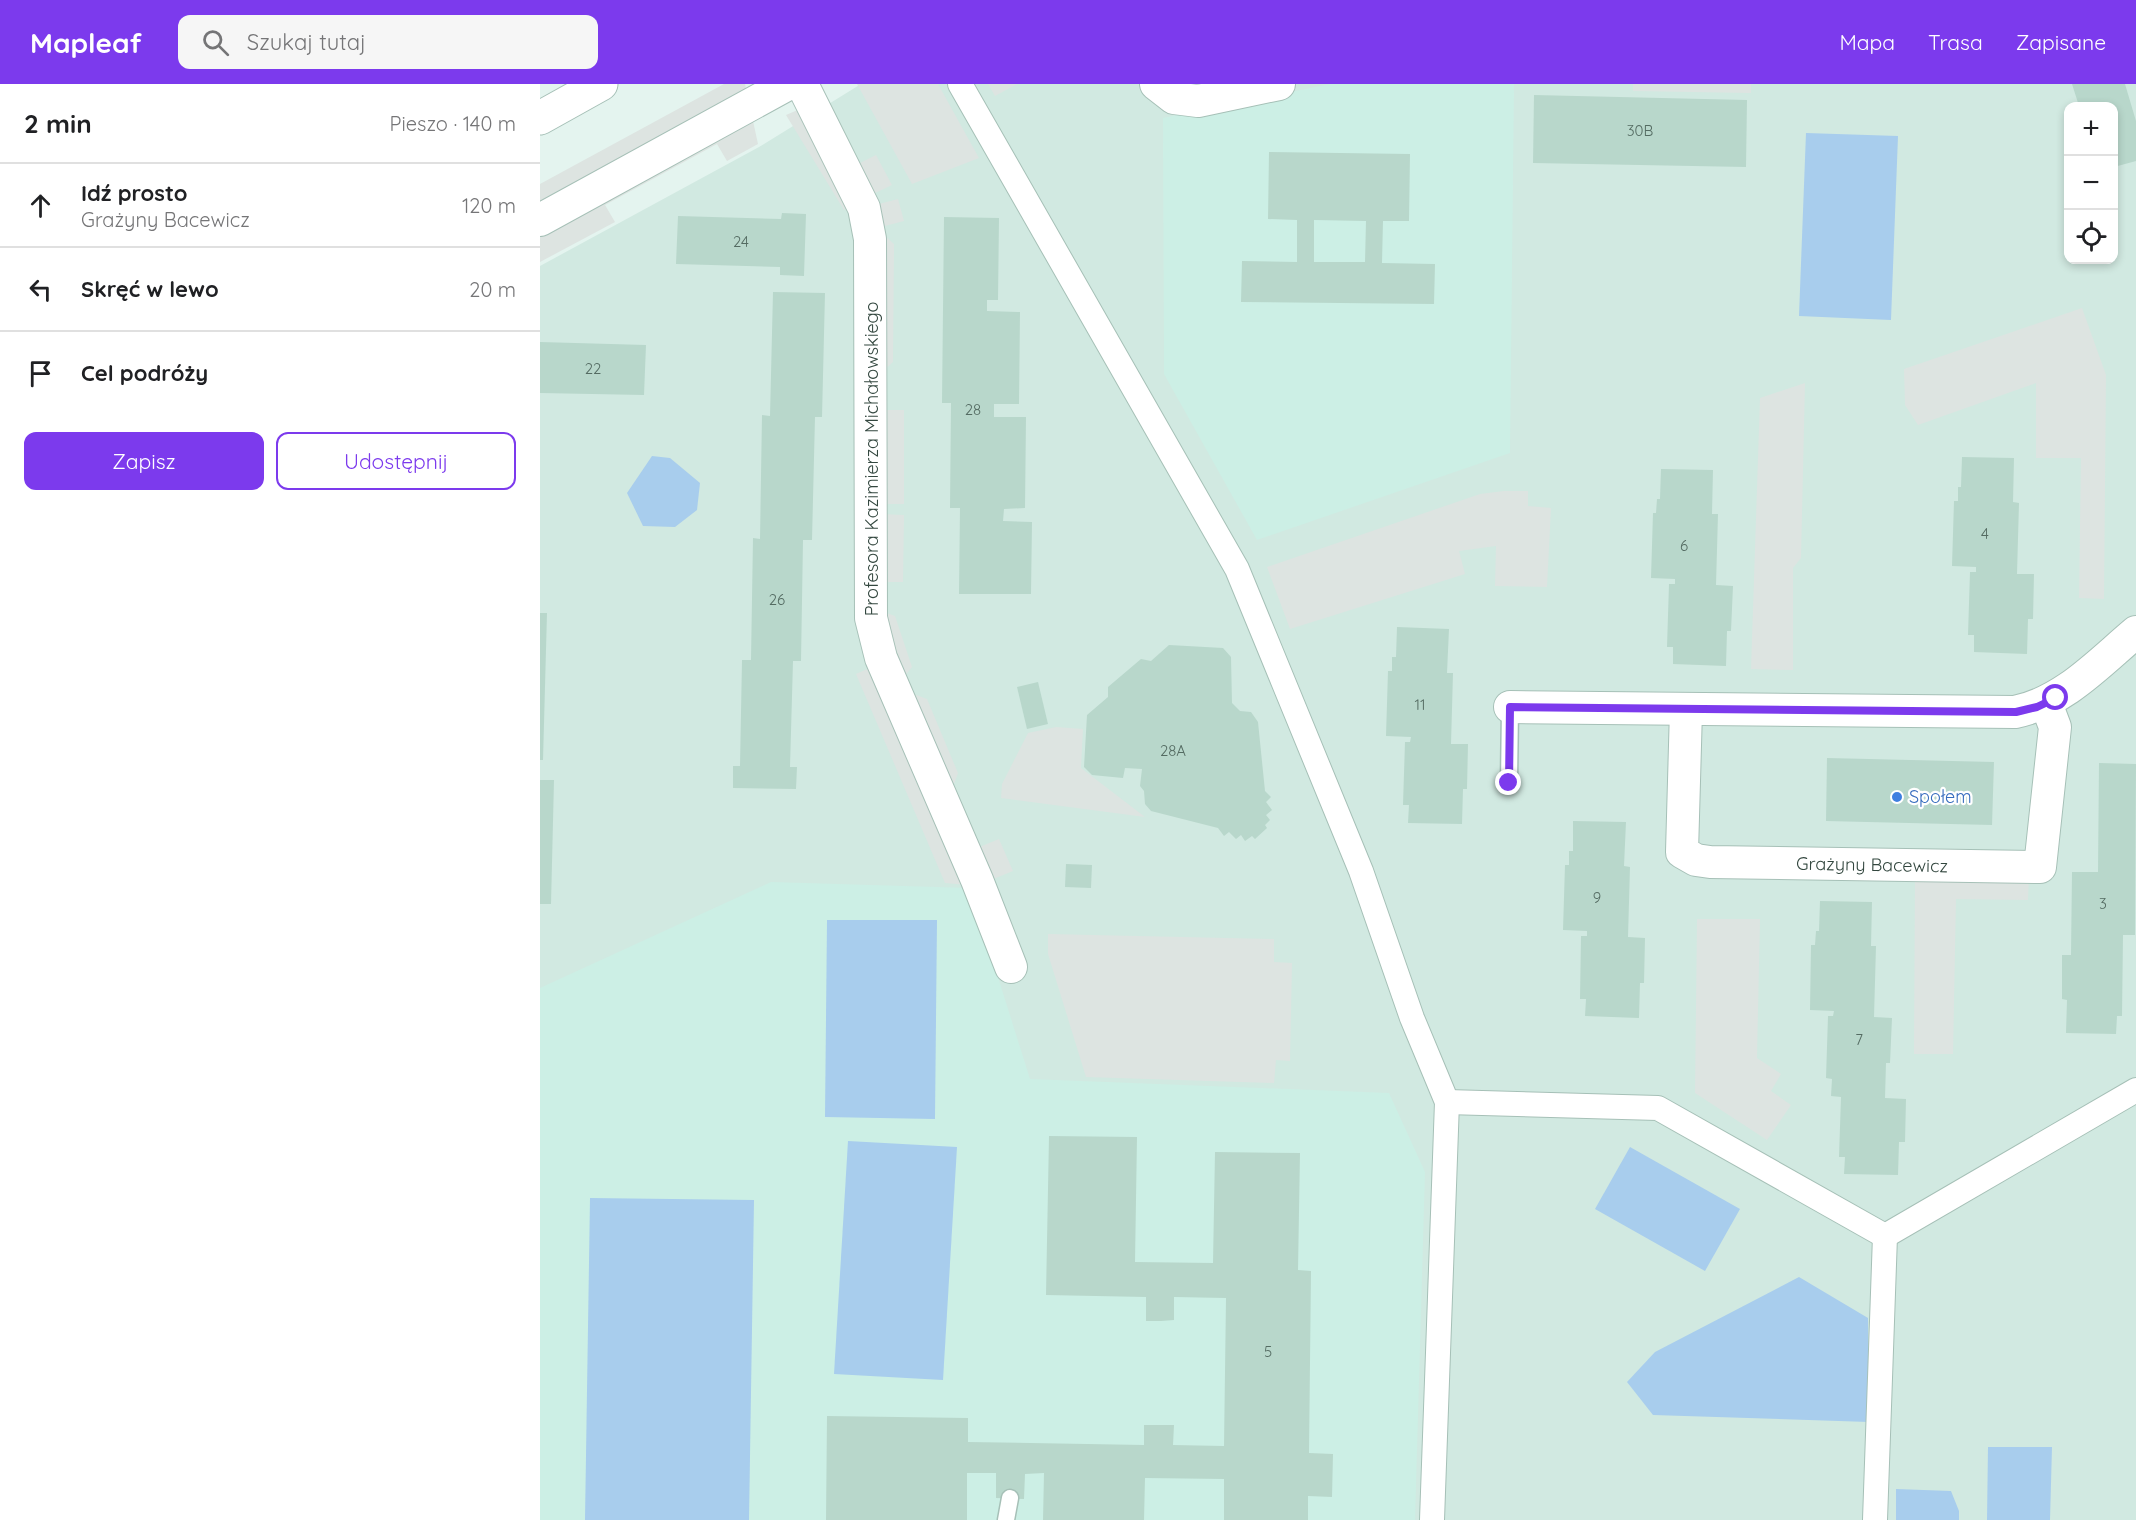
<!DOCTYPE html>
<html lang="pl">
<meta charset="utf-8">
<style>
body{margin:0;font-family:Quicksand,sans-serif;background:#f6f6f6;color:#202124}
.controls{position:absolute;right:18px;top:18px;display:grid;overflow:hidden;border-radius:12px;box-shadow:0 3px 9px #0003}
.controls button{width:54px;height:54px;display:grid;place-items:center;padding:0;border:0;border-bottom:2px solid #e0e0e0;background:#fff;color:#202124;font:30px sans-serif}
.stop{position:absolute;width:18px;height:18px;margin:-14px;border:4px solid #7c3aed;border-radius:50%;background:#fff}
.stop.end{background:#7c3aed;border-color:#fff;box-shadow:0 2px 6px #0008}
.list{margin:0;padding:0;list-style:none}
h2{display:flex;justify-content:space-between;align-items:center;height:78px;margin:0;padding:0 24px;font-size:26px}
h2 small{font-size:20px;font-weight:400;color:#757577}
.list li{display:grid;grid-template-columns:39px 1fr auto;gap:18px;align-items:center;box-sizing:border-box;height:84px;padding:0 24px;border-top:2px solid #e0e0e0}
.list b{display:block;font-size:22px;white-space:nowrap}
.list p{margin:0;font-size:20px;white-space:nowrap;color:#757577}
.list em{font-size:20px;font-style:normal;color:#757577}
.actions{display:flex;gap:12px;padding:18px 24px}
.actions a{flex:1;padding:14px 0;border:2px solid #7c3aed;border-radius:12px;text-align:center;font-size:21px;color:#7c3aed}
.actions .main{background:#7c3aed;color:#fff}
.icon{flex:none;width:33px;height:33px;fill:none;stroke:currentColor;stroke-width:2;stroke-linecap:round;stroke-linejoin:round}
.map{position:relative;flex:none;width:1596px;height:1436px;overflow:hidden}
header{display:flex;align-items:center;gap:36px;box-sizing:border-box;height:84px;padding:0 30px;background:#7c3aed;color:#fff}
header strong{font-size:28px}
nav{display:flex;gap:33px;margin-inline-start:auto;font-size:21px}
.search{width:420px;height:54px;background:#f6f6f6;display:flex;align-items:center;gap:15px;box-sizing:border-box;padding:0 21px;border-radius:12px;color:#757577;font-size:22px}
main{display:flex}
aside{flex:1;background:#fff}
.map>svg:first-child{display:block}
.residential{fill:#d1e9e1;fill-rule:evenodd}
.education{fill:#ccefe5}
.green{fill:#a8cded}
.parking{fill:#dde4e1}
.building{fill:#b8d7cb;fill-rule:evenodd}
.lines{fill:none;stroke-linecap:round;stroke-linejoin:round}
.service-casing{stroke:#a6c0b7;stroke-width:19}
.pedestrian-casing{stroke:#a6c0b7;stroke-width:26}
.minor-casing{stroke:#a6c0b7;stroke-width:34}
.tertiary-casing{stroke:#a6c0b7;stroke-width:35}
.service{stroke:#fff;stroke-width:16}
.pedestrian{stroke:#fff;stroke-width:24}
.minor{stroke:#fff;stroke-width:32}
.tertiary{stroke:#fff;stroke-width:33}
.route{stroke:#7c3aed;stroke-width:8}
.shop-dot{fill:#3f7fe0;stroke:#fff;stroke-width:2}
.labels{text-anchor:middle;stroke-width:4.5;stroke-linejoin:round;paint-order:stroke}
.number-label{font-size:15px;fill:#546b62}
.street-label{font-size:18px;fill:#33473f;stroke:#fff}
.shop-label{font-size:18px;fill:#366cbe;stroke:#fff;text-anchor:start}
</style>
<header>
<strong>Mapleaf</strong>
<div class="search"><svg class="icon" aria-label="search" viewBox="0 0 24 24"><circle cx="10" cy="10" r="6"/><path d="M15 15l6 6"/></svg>Szukaj tutaj</div>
<nav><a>Mapa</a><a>Trasa</a><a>Zapisane</a></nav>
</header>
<main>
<aside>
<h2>2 min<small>Pieszo · 140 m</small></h2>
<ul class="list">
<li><svg class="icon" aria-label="ahead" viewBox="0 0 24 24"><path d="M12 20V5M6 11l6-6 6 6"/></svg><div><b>Idź prosto</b><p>Grażyny Bacewicz</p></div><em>120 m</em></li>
<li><svg class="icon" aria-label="left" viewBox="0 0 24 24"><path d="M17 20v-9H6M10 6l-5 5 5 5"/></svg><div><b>Skręć w lewo</b></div><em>20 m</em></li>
<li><svg class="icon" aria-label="arrive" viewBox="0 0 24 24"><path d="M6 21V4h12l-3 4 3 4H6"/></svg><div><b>Cel podróży</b></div></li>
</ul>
<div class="actions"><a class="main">Zapisz</a><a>Udostępnij</a></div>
</aside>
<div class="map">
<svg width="1596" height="1436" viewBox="0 0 1596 1436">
<rect width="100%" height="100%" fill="#e4f4ef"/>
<path class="residential" d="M321,0H1596V1436H0V182L219,63ZM1528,22H1574V176H1528Z"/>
<g class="education">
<polygon points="790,0 974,0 970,369 717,456 624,290 623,34"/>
<polygon points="231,798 430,804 490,995 849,1009 885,1088 875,1436 0,1436 0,904"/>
</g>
<g class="green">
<polygon points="1266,49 1358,52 1351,236 1259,232"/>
<polygon points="112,372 130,374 160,399 157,426 135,443 103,442 87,409"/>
<polygon points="287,836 397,836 395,1035 285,1033"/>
<polygon points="308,1057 417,1063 403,1296 294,1290"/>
<polygon points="1090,1063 1200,1125 1165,1187 1055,1125"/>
<polygon points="50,1114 214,1116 209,1436 45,1436"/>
<polygon points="1259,1193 1328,1234 1329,1338 1113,1331 1087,1298 1115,1268"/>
<polygon points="1448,1363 1512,1363 1510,1436 1447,1436"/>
<polygon points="1356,1405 1411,1407 1419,1427 1419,1436 1356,1436"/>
</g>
<g class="parking">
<polygon points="184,0 205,0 218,60 187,77 177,60 65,121 75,138 0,178 0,100"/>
<polygon points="317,0 398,0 439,74 372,100"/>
<polygon points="448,0 477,0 455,12"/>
<polygon points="1093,0 1211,0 1211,9 1093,7"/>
<polygon points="260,25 312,122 304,126 246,31"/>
<polygon points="336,71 352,101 331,111 316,81"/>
<polygon points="358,115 364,137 341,143 335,121"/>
<polygon points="343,150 354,160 353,278 341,289"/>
<polygon points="1542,224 1566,291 1564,515 1539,514 1541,374 1496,374 1496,299 1378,341 1365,321 1364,285"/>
<polygon points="1265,299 1261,474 1253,484 1253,586 1211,585 1220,314"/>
<rect x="341" y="326" width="23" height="94"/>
<polygon points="964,407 988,407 988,422 1011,424 1007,503 955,502 956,462 919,467 925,490 750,545 727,483 940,410"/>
<polygon points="340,430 364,431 363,498 340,498"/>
<polygon points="341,527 355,532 372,583 364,593"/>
<polygon points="334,582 427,801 405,799 316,590"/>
<polygon points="371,609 387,615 418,689 412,706"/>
<polygon points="516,643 543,645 541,684 605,733 461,714 462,700 488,649"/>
<polygon points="459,755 473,787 451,796 437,764"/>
<polygon points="1375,790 1489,792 1488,816 1416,815 1413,970 1374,970"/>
<polygon points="1157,835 1220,835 1217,974 1241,990 1231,1007 1251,1021 1227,1056 1155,1009"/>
<polygon points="508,850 734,855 734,878 752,879 750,977 736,976 734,999 546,993 508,870"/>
</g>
<g class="building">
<polygon points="1532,0 1585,0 1596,37 1596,77 1574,83 1574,22 1539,22"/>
<polygon points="994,11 1207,16 1206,83 993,79"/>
<path d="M729,68L870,70L869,137H843L842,179L895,180L894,220L701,218L702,177L757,178V136L728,135ZM774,136L826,137L825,178H774Z"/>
<polygon points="242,129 266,130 264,192 240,191 240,183 136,180 138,132 241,135"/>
<polygon points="404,133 459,134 458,216 447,216 447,227 480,228 479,320 454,320 454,333 486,333 485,424 464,425 463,437 492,438 491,510 419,510 420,424 410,424 411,319 402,319"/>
<polygon points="233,208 285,209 282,333 275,333 272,456 263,456 261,577 253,577 250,683 257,683 256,705 193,704 193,682 200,682 202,576 211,576 213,454 220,455 222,331 230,332"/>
<polygon points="0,258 106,261 104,311 0,309"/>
<polygon points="1422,373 1474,374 1473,418 1479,419 1477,490 1494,490 1493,535 1488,535 1487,570 1434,568 1434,551 1428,551 1430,488 1436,488 1436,483 1412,482 1414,417 1418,417 1418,403 1421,403"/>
<polygon points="1121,385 1173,386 1172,430 1178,430 1176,501 1193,502 1191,547 1187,547 1186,582 1133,580 1133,563 1127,563 1129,500 1135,500 1135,495 1111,494 1113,429 1116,429 1117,415 1120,415"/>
<polygon points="0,529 7,529 3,676 0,676"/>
<polygon points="857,543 909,545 907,589 913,589 911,660 928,660 927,705 923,705 922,740 868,739 869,721 863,721 865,658 870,658 871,653 846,652 848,587 852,587 852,573 856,573"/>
<polygon points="629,561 683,564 691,573 692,619 700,627 711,628 718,638 725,707 731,713 726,718 732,726 726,731 730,736 725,741 727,744 715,755 712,752 705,757 701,751 696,755 689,748 684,752 678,744 611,727 605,720 604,707 600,702 602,685 585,684 583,694 552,691 544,683 547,631 568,613 568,603 601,575 611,577"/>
<polygon points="498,598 508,640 487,645 477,603"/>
<polygon points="1287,674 1454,678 1452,741 1286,737"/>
<polygon points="1559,679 1596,680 1595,851 1583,851 1582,932 1577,932 1576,950 1526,949 1527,916 1522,915 1522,871 1531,871 1532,788 1558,788"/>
<polygon points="0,696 14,696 11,820 0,820"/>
<polygon points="1033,737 1086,738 1084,782 1090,783 1088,853 1105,854 1104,899 1100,899 1099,934 1045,932 1046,915 1040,915 1041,852 1047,852 1047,847 1023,846 1025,781 1029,781 1029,767 1033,767"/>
<polygon points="526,780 552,781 551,804 525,803"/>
<polygon points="1280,817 1332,818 1331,862 1336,862 1334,933 1352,934 1350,979 1346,979 1345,1014 1366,1015 1365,1058 1359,1058 1358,1091 1304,1090 1305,1073 1299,1073 1301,1013 1291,1012 1292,995 1286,994 1288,932 1293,932 1294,927 1270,926 1271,861 1275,861 1276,847 1279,847"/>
<polygon points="509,1052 597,1053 595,1178 673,1179 675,1068 760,1069 758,1186 771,1187 769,1369 793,1370 792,1413 768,1412 768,1436 684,1436 684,1395 605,1394 604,1436 503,1436 504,1389 485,1390 484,1415 456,1414 456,1389 427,1389 427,1436 286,1436 287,1332 428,1334 428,1358 604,1361 604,1341 634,1341 633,1361 684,1362 686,1214 634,1213 634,1236 621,1237 606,1237 606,1213 506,1211"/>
</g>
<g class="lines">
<g class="service-casing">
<g id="service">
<polyline points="969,699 970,623"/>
<polyline points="466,1436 470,1414"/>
</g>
</g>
<g class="pedestrian-casing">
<g id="pedestrian">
<polyline points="420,0 697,485 821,787 872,934 907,1018 892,1436"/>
<polyline points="907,1018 1118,1024 1345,1152"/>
<polyline points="1335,1436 1345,1152 1596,1006"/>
</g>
</g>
<g class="minor-casing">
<g id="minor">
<polyline points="262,0 324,124 330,155 331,534 341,574 437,796 471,883"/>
<polyline points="616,0 634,14 658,17 739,0"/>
<polyline points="0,136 248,0"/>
<path d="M970,623L1475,628C1524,618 1559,579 1596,548"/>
<polyline points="1146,626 1142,768 1156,776 1170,778 1500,783 1515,643 1506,619"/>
</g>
</g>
<g class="tertiary-casing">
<polyline id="tertiary" points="0,34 61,0"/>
</g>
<use href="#service" class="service"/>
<use href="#pedestrian" class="pedestrian"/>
<use href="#minor" class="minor"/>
<use href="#tertiary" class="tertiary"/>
</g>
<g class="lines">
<polyline class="route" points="969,699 970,623 1476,628 1497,623 1516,614"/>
</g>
<circle class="shop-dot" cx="1357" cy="713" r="6"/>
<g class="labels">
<g class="number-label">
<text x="1100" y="52">30B</text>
<text x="201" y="163">24</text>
<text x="53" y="290">22</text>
<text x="433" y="331">28</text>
<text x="1445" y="455">4</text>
<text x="1144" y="467">6</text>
<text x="237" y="521">26</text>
<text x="880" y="626">11</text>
<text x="633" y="672">28A</text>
<text x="1057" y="819">9</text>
<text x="1563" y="825">3</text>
<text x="1319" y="961">7</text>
<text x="728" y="1273">5</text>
</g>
<g class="street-label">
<text transform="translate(332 375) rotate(-90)" y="6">Profesora Kazimierza Michałowskiego</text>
<text transform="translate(1332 781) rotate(1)" y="6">Grażyny Bacewicz</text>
</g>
<g class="shop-label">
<text x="1369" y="719">Społem</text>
</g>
</g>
</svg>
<div class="controls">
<button>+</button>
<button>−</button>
<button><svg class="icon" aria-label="locate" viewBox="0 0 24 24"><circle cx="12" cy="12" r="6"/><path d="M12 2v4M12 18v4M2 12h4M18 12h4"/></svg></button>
</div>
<div class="stop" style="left:1516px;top:614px"></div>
<div class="stop end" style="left:969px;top:699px"></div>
</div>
</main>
